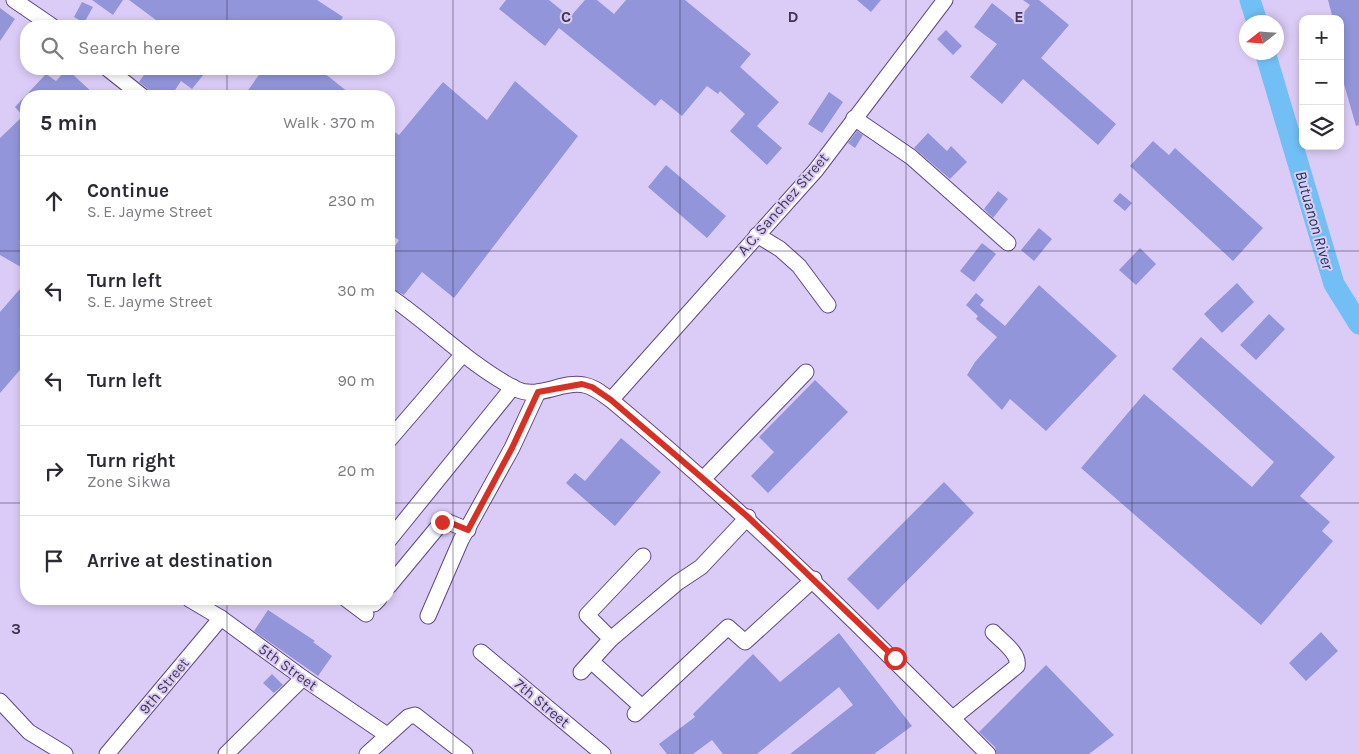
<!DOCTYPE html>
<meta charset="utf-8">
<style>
body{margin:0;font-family:Karla,sans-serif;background:#f2f2f3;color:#2b2b33}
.controls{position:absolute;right:15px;top:15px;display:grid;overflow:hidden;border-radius:10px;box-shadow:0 2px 8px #0003}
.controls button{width:45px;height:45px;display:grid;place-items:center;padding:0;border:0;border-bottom:1px solid #e1e1e2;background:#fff;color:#2b2b33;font:25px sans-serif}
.compass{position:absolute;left:1239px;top:15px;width:45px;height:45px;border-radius:50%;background:#fff;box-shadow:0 2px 8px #0003;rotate:253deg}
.stop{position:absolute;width:15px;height:15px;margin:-11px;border:4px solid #d93025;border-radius:50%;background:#fff}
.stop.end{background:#d93025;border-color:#fff;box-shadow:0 1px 5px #0008}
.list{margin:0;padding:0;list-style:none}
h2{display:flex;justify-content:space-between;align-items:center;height:65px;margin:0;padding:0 20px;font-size:21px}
h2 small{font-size:16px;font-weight:400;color:#7c7c81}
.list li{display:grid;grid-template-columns:32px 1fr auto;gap:15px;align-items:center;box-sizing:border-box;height:90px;padding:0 20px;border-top:1px solid #e1e1e2}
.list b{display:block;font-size:19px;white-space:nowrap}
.list p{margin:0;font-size:16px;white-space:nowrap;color:#7c7c81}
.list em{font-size:16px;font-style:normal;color:#7c7c81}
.icon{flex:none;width:28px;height:28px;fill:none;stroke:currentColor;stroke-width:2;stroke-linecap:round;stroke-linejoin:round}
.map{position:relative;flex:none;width:1359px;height:754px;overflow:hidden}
.search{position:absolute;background:#fff;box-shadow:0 2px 8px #0003;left:20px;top:20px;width:375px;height:55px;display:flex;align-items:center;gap:12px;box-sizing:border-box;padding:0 18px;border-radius:20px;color:#7c7c81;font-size:19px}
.panel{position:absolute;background:#fff;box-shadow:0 2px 8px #0003;left:20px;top:90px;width:375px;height:515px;border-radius:20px}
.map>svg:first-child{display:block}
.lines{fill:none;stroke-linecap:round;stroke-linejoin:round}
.river{stroke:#72bff6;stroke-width:21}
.building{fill:#9295da}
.minor-casing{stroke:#604785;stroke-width:17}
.minor{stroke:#fff;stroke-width:15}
.route{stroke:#d93025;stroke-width:6}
.grid{fill:none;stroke:#403552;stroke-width:1;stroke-opacity:0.55}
.labels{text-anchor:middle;stroke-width:4;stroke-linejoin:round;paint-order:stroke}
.street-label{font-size:15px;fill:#403552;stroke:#dbccf7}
.water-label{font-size:16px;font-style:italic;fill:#15364d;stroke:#dbccf7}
.grid-label{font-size:16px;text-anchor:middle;font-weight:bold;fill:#403552;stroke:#dbccf7;stroke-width:4;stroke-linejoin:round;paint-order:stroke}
</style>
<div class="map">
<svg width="1359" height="754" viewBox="0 0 1359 754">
<rect width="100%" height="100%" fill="#dbccf7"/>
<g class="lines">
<g class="river">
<polyline points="1250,0 1257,22"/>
<polyline points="1265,52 1334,284 1359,324"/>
</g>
</g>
<g class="building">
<polygon points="92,0 123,0 113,15"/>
<polygon points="129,0 317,0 343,17 338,26 164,26"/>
<polygon points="506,0 549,0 570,17 585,0 597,0 614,14 626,0 685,0 751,54 740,67 779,102 757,126 782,148 767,165 730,131 745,114 720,91 718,94 707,86 682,116 661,99 655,106 559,28 545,46 499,9"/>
<polygon points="857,0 881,0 871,12"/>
<polygon points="1023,0 1039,0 1069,25 1041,58 1116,124 1098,145 1023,79 1002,104 970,77 997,44 974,27 992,3 1016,22 1030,5"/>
<polygon points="1328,0 1359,0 1359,125 1356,126 1340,70 1340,19 1333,19"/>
<polygon points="82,2 93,7 84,23 74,17"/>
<polygon points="0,8 15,19 0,41"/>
<polygon points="946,30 962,46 953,55 937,39"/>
<polygon points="67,69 96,96 26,96 26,270 0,255 0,138 23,116 15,107 46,74 56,81"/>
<polygon points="148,69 197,69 204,74 192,89 181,81 171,96 151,96 148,89 139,82"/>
<polygon points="263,69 319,69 353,96 244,96"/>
<polygon points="515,81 578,136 454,298 422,272 404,295 389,287 389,255 399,240 389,234 389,128 399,135 443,82 487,120"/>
<polygon points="829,92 843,102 822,133 808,124"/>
<polygon points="857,131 863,135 855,148 848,143"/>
<polygon points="928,133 947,151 951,146 967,162 950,179 914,148"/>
<polygon points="1153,141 1169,155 1175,148 1263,228 1233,261 1130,166"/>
<polygon points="666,165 726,216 707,238 648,187"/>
<polygon points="998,191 1008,199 993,218 984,209"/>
<polygon points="1120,193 1132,203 1125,211 1113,201"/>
<polygon points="1039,228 1052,239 1034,261 1021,250"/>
<polygon points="982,243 996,254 974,282 960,271"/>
<polygon points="1140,248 1156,264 1136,285 1119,270"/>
<polygon points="26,282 26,363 0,393 0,312"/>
<polygon points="1237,283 1254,302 1222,333 1204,314"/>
<polygon points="1039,285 1117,356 1046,431 1010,399 1002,410 967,375 975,362 997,337 976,319 978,316 966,305 976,293 984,300 980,305 1005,326"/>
<polygon points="1269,314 1285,329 1256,360 1240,345"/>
<polygon points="1201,337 1335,457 1300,496 1330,522 1322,531 1333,541 1261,625 1081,468 1144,394 1252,487 1274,462 1172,369"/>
<polygon points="815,380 848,412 768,493 751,476 774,452 759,437"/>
<polygon points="621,438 661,472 615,526 566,483 575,473 585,481"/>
<polygon points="944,482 974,513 878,610 847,579"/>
<polygon points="268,610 315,641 313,642 332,656 318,676 254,631"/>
<polygon points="1321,632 1338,651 1306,681 1289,663"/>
<polygon points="839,633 912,726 874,754 790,754 853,705 839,687 757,754 723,754 712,740 693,754 667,754 659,744 695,717 693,714 753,654 780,682"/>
<polygon points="1046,665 1114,735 1089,754 997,754 995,747 979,732"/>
<polygon points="272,674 283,685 274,693 263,683"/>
</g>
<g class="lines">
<g class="minor-casing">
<g id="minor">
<polyline points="14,0 52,26"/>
<polyline points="108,69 142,96"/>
<polyline points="854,118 911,157 1008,243"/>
<polyline points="757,235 780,249 799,266 828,305"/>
<path d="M389,296C432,325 469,365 516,389C538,400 563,380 584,385C595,387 602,394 611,400C745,511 865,631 988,754"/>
<polyline points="611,400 816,170 945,0"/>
<polyline points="389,440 463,354"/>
<polyline points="703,479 806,372"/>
<polyline points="389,540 513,387"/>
<polyline points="389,586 442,522 446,521 468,530"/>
<polyline points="189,599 221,618 303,678 387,735"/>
<polyline points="346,599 366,614"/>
<polyline points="374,604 379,599"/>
<polyline points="428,616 461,540 512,448 538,392"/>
<polyline points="611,639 587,615 643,556"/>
<polyline points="481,652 603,754"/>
<polyline points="591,661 642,707"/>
<polyline points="581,672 611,639 677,583 701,567 748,517"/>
<polyline points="0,701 29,732 65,754"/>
<polyline points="635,714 728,627 745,642 814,579"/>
<path d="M953,718L1017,666C1020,653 1001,641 993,632"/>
<polyline points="107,754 221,618"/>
<polyline points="226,754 303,678"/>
<polyline points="367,754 408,717 415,715 465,754"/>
</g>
</g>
<use href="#minor" class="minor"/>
</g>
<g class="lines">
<polyline class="route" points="442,522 446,521 468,530 512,448 538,392 582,384 592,387 611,400 748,517 895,658"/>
</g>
<path class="grid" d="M227,0V26M453,0V754M680,0V754M906,0V754M1132,0V754M227,69V96M0,251H26M389,251H1359M0,503H26M389,503H1359M227,599V754"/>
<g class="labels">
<g class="street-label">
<text transform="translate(783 204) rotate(-49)" y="5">A.C. Sanchez Street</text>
<text transform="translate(288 667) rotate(36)" y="5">5th Street</text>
<text transform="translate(164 686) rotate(-50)" y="5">9th Street</text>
<text transform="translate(542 703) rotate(40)" y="5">7th Street</text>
</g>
<g class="water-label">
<text transform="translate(1315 220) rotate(74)" y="6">Butuanon River</text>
</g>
</g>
<g class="grid-label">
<text x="566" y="22">C</text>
<text x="793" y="22">D</text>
<text x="1019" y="22">E</text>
<text x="16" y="634">3</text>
</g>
</svg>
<div class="controls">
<button>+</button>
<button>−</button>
<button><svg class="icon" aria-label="layers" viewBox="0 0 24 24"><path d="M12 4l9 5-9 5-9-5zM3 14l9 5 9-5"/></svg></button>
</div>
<svg class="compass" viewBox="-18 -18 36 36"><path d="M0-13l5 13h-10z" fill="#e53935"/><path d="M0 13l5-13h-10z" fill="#7c7c81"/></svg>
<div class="stop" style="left:895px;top:658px"></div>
<div class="stop end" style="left:442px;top:522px"></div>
<div class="search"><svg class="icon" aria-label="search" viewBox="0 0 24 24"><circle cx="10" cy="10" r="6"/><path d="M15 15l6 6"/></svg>Search here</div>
<section class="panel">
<h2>5 min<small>Walk · 370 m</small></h2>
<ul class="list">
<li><svg class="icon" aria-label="ahead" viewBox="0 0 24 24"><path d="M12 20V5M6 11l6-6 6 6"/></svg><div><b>Continue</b><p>S. E. Jayme Street</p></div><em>230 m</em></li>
<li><svg class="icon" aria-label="left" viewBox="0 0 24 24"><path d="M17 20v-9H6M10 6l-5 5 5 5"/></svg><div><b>Turn left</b><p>S. E. Jayme Street</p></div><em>30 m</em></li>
<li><svg class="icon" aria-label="left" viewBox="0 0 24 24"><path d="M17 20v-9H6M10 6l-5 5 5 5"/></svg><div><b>Turn left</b></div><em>90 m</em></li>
<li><svg class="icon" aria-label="right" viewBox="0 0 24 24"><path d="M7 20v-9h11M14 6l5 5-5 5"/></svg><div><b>Turn right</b><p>Zone Sikwa</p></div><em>20 m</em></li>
<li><svg class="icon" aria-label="arrive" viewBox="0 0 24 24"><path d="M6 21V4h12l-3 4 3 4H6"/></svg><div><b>Arrive at destination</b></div></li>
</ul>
</section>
</div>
